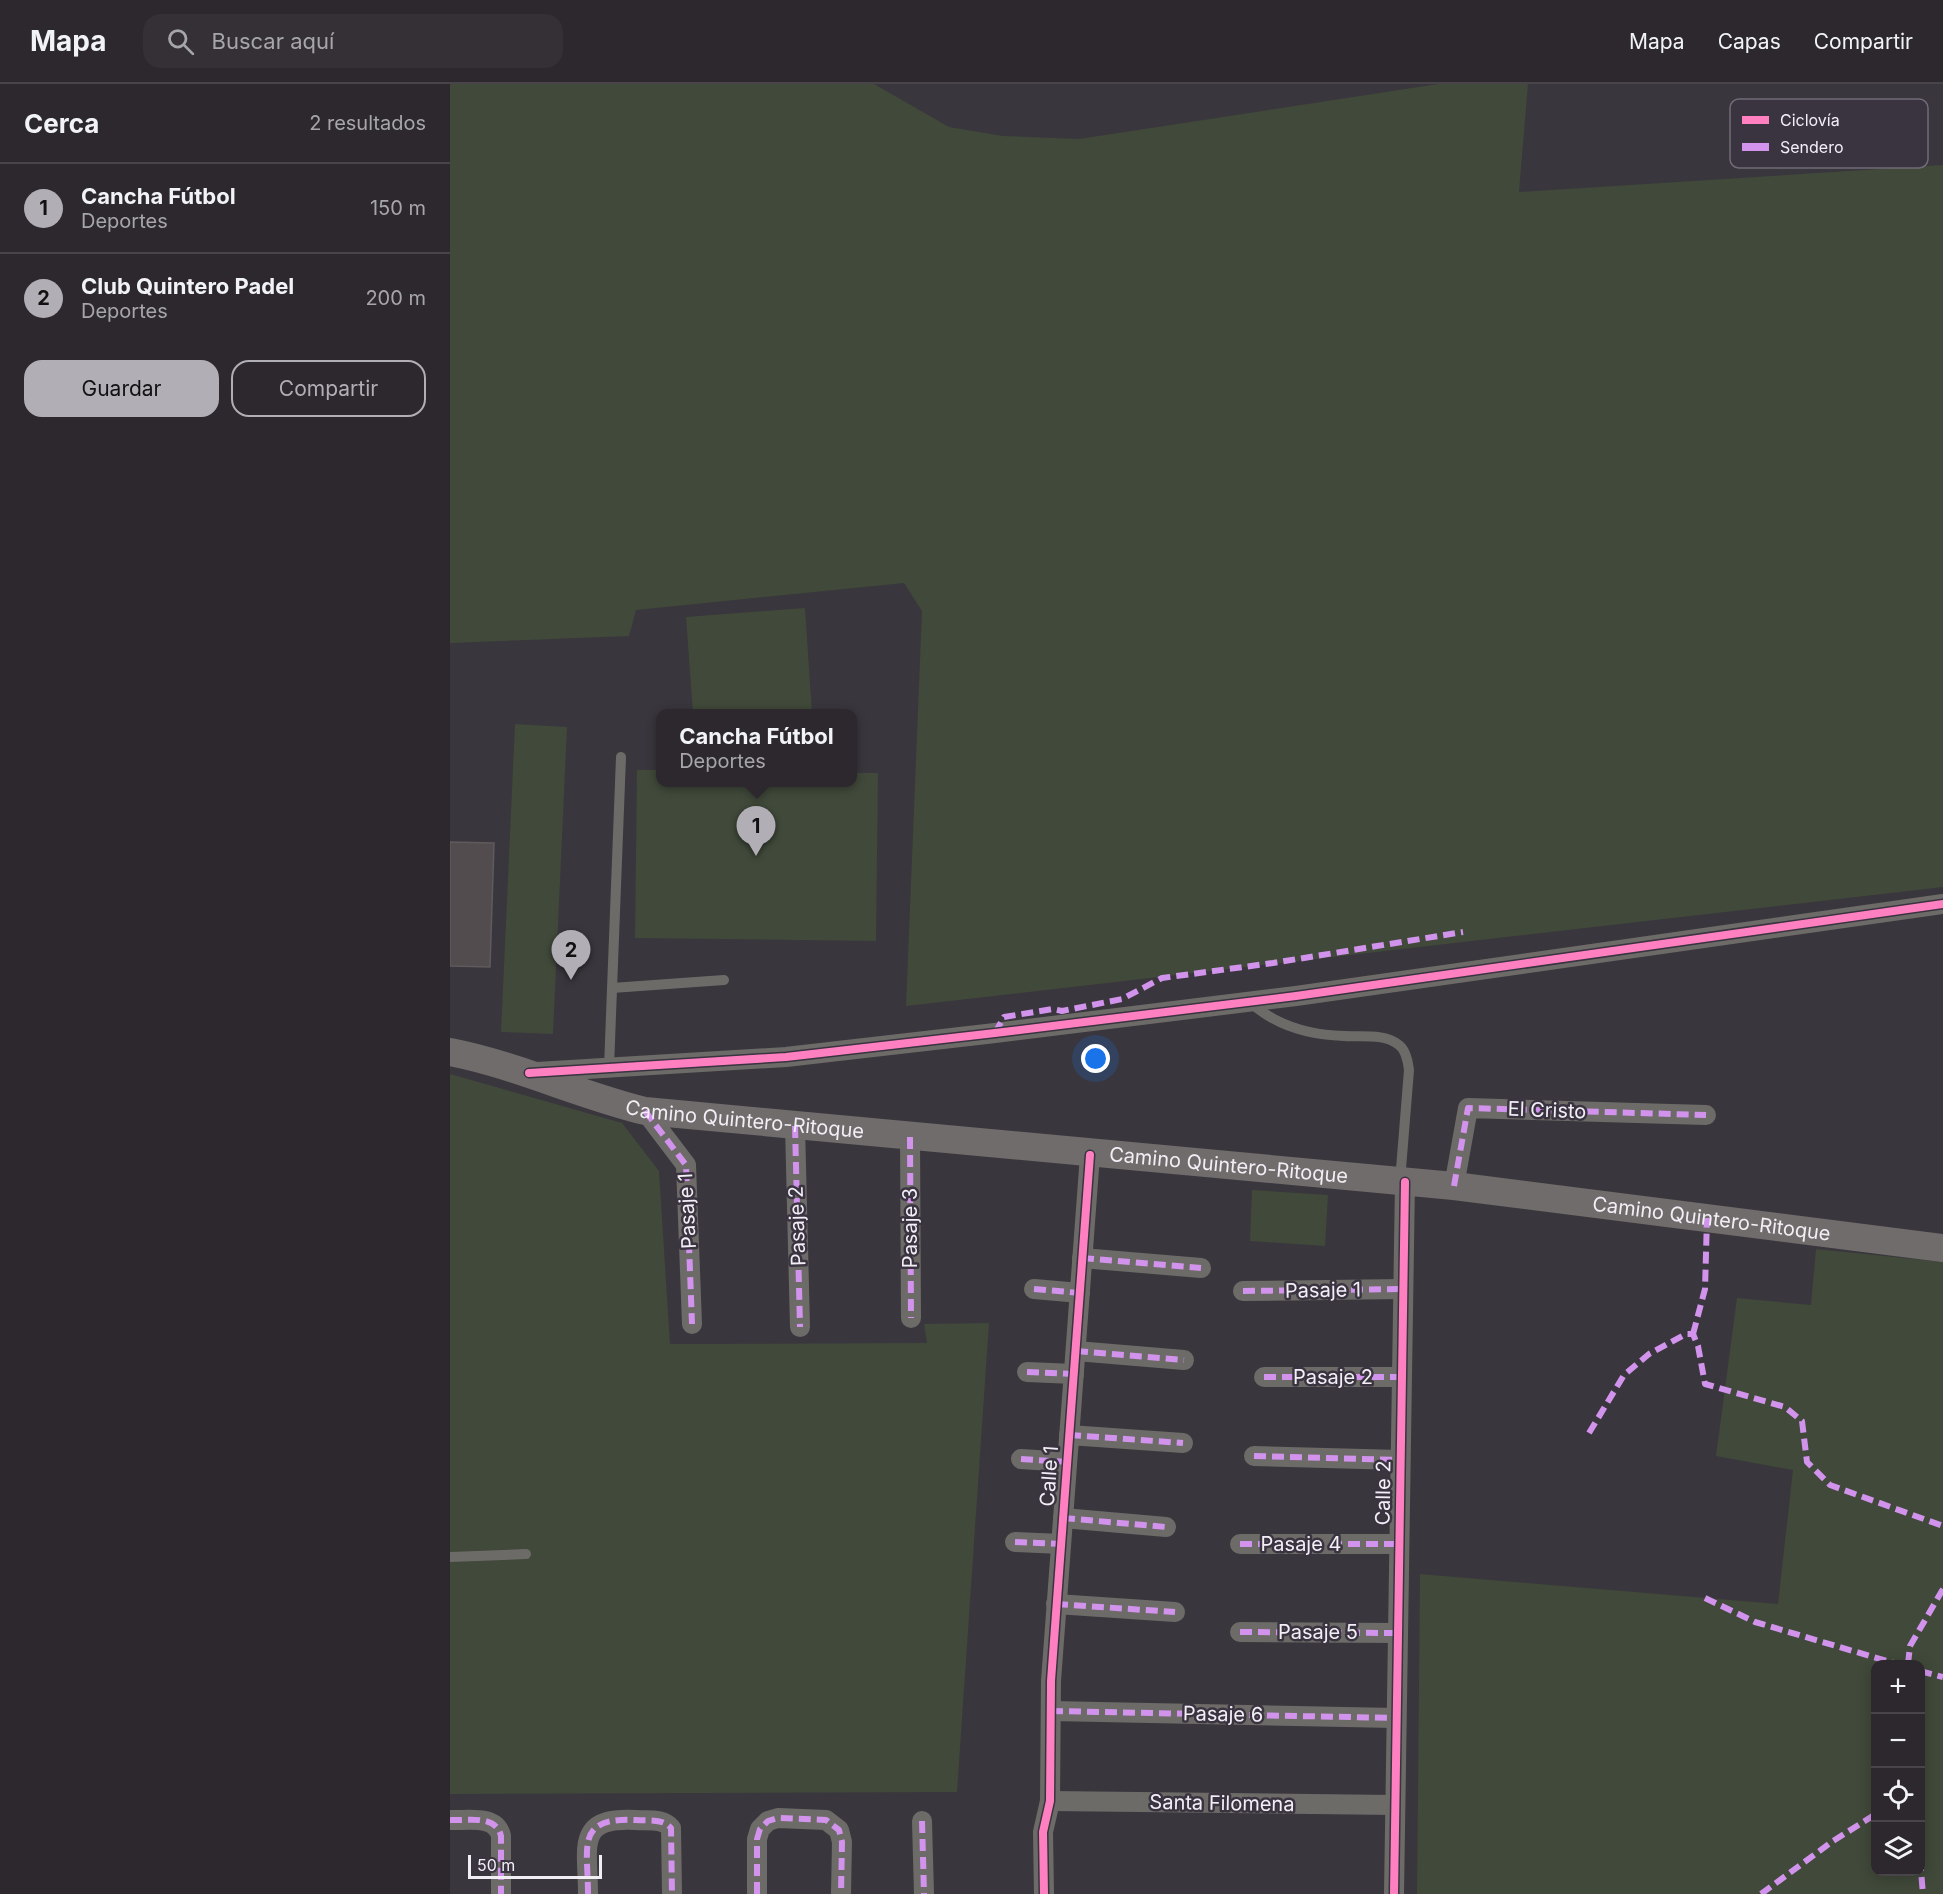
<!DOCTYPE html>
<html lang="es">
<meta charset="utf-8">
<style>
body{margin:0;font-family:Inter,sans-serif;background:#343036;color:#f1f3f6}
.controls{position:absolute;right:18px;bottom:18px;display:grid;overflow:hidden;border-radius:12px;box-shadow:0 3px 15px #0003}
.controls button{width:54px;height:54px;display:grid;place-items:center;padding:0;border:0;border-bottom:2px solid #48444a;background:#2c282e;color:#f1f3f6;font:30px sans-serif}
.scale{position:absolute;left:18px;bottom:15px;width:134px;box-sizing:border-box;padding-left:6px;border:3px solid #f2eef6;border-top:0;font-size:16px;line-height:21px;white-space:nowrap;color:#f2eef6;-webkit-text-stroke:4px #3a3340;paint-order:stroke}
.you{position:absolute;left:646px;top:975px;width:21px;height:21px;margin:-15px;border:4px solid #fff;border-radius:50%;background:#1a73e8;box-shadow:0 0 0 9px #1a73e833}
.badge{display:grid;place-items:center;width:39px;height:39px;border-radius:50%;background:#b2aeb5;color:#111;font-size:20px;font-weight:700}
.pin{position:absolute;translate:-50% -50px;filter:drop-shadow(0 2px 3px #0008)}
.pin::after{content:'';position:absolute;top:32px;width:21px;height:18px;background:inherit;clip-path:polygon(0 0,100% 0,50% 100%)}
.popup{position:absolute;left:206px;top:625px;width:201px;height:78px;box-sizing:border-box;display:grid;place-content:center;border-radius:12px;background:#2c282e;filter:drop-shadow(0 2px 4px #0005);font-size:20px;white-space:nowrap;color:#a6a6aa}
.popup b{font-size:22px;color:#f1f3f6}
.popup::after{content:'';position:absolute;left:50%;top:100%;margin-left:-12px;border:12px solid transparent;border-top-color:#2c282e}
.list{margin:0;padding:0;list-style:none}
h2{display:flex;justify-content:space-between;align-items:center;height:78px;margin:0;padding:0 24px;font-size:26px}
h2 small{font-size:20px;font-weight:400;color:#a6a6aa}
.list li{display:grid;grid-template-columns:39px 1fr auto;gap:18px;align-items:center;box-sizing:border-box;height:90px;padding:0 24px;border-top:2px solid #48444a}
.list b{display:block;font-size:22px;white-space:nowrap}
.list p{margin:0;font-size:20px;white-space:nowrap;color:#a6a6aa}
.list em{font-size:20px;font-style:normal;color:#a6a6aa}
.actions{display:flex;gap:12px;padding:18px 24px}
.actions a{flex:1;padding:14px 0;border:2px solid #b2aeb5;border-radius:18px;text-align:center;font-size:21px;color:#b2aeb5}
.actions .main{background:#b2aeb5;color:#111}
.icon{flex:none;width:33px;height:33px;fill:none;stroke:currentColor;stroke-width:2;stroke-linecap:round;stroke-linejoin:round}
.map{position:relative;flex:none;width:1493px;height:1810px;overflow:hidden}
header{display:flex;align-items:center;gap:36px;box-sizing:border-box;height:84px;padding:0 30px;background:#2c282e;border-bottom:2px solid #48444a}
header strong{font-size:28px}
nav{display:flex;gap:33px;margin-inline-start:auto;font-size:21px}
.search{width:420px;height:54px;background:#343036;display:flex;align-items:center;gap:15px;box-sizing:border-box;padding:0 21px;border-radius:18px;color:#a6a6aa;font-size:22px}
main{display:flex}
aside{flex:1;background:#2c282e}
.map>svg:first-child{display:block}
.green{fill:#40493a;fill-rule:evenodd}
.building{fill:#524c4e;stroke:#5f5a5c;stroke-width:1.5}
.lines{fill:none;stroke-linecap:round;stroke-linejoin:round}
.service{stroke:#6d6b68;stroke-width:10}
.minor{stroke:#6d6b68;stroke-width:20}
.secondary{stroke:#706c6b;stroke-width:28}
.quiet{stroke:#d193ec;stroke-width:6;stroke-dasharray:12 6;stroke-linecap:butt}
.cycleway-casing{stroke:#3a3340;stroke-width:11}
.cycleway{stroke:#ff80c0;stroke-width:8}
.labels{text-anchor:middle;stroke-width:5;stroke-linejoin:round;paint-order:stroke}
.street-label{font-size:20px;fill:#f2eef6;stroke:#3a3340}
.key{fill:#3a3340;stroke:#716b77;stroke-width:1.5}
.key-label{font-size:16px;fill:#f2eef6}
</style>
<header>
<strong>Mapa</strong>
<div class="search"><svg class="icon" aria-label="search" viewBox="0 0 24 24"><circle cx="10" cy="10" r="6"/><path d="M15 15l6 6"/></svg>Buscar aquí</div>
<nav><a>Mapa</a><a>Capas</a><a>Compartir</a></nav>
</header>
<main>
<aside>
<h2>Cerca<small>2 resultados</small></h2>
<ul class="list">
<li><span class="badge">1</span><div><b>Cancha Fútbol</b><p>Deportes</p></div><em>150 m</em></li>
<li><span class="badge">2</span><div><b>Club Quintero Padel</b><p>Deportes</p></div><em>200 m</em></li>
</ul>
<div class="actions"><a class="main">Guardar</a><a>Compartir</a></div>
</aside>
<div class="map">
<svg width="1493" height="1810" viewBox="0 0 1493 1810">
<rect width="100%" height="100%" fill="#3a363d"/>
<g class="green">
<polygon points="0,0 424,0 499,43 553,52 629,55 988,0 1078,0 1069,108 1493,81 1493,803 456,922 472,527 454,499 186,526 179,552 0,559"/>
<polygon points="355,524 362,629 243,629 236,533"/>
<polygon points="65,640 117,643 103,950 51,948"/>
<polygon points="187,686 210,686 210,698 402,698 402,689 428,689 426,857 185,854"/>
<polygon points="0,990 172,1039 209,1087 220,1260 477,1259 474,1240 539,1239 507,1708 0,1710"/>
<polygon points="802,1106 878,1111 875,1162 800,1157"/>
<path d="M1366,1165L1493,1178V1810H967L970,1490L1328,1520L1343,1386L1266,1372L1287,1214L1361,1221ZM1426,1580H1470V1788H1426Z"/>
</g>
<polygon class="building" points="0,758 44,759 40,883 0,882"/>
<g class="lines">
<g class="service">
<polyline points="162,904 274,896"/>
<path d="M800,918C826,942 858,951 894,952C910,953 935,949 949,961C956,966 958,978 959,986L950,1097"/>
<polyline points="159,983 171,673"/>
<polyline points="0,1473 76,1470"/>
</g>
<g class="minor">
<polyline points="87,988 336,973 545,949 846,912 1493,820"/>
<polyline points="195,1027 236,1081 242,1240"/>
<polyline points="345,1042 350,1243"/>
<polyline points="460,1053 461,1234"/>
<polyline points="1004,1102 1018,1024 1256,1031"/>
<polyline points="632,1174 751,1184"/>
<polyline points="584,1205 630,1209"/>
<polyline points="793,1207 953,1205"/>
<polyline points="626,1267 734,1276"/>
<polyline points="577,1288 624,1290"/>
<polyline points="814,1293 951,1293"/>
<polyline points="619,1351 733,1359"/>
<polyline points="804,1372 950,1376"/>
<polyline points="571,1375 617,1378"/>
<polyline points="613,1434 716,1443"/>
<polyline points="565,1458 611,1460"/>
<polyline points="790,1460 948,1460"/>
<polyline points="606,1520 725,1528"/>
<polyline points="790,1548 947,1549"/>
<polyline points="601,1627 945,1634"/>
<polyline points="600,1717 944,1721"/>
<path d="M0,1736C17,1737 46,1730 51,1752V1810"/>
<polyline points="472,1737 474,1810"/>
<path d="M138,1810C138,1762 125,1733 186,1736C198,1737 213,1734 221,1744L222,1810"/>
<polyline points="307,1810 307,1755 310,1745 318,1737 328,1734 376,1736 389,1746 392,1758 391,1810"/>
<polyline points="594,1810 593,1748 600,1717 601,1597 640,1071"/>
<polyline points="944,1810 955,1098"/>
</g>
<path class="secondary" id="s1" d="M0,968C67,981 129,1011 195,1027L1004,1102L1493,1164"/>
<g class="quiet">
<polyline points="545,949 554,933 603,925 612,927 672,915 712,894 823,879 1013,848"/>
<polyline points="195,1027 236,1081 242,1240"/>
<polyline points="345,1042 350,1243"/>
<polyline points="460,1053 461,1234"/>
<polyline points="1004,1102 1018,1024 1256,1031"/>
<polyline points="632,1174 751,1184"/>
<polyline points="584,1205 630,1209"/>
<polyline points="793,1207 953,1205"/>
<polyline points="1243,1250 1255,1205 1257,1134"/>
<polyline points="626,1267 734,1276"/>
<polyline points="577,1288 624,1290"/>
<polyline points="814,1293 951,1293"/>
<polyline points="1139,1349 1174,1291 1199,1270 1236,1250 1243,1250 1248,1262 1255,1300 1335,1323 1352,1337 1357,1378 1380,1401 1493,1442"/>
<polyline points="619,1351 733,1359"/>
<polyline points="804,1372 950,1376"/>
<polyline points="571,1375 617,1378"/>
<polyline points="613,1434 716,1443"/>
<polyline points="565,1458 611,1460"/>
<polyline points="790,1460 948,1460"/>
<polyline points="1255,1514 1305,1538 1447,1580"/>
<polyline points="606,1520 725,1528"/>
<polyline points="790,1548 947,1549"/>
<polyline points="1458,1580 1460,1562 1493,1505"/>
<polyline points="1470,1587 1493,1593"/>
<polyline points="601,1627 945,1634"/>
<path d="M0,1736C17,1737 46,1730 51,1752V1810"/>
<polyline points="472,1737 474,1810"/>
<polyline points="1470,1775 1473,1810"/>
<path d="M138,1810C138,1762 125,1733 186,1736C198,1737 213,1734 221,1744L222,1810"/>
<polyline points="307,1810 307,1755 310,1745 318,1737 328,1734 376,1736 389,1746 392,1758 391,1810"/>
<polyline points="1311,1810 1383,1757 1426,1730"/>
</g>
<g class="cycleway-casing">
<g id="cycleway">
<polyline points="79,989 336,973 545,949 846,912 1493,820"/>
<polyline points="594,1810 593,1748 600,1717 601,1597 640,1071"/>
<polyline points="944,1810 955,1098"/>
</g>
</g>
<use href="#cycleway" class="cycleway"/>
</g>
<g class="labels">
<g class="street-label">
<text transform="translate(1097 1026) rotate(2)" y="7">El Cristo</text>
<text dy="7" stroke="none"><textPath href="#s1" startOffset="304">Camino Quintero-Ritoque</textPath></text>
<text dy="7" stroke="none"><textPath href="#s1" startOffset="790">Camino Quintero-Ritoque</textPath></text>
<text transform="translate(237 1127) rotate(-93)" y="7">Pasaje 1</text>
<text dy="7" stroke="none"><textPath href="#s1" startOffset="1276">Camino Quintero-Ritoque</textPath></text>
<text transform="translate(347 1142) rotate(-92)" y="7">Pasaje 2</text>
<text transform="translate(460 1144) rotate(-90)" y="7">Pasaje 3</text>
<text transform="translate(873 1206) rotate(-1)" y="7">Pasaje 1</text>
<text x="883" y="1300">Pasaje 2</text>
<text transform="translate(599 1392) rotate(-86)" y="7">Calle 1</text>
<text transform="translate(933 1409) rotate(-89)" y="7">Calle 2</text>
<text x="851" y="1467">Pasaje 4</text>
<text x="868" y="1555">Pasaje 5</text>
<text transform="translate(773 1630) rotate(1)" y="7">Pasaje 6</text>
<text transform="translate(772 1719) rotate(1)" y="7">Santa Filomena</text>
</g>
</g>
<rect x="1280" y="15" width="198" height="69" rx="9" class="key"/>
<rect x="1292" y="32" width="27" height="8" fill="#ff80c0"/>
<rect x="1292" y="59" width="27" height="8" fill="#d193ec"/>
<g class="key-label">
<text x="1330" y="42">Ciclovía</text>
<text x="1330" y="69">Sendero</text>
</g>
</svg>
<div class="controls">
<button>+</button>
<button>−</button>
<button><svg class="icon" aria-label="locate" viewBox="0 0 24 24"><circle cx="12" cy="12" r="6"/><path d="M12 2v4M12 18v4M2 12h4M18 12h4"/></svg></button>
<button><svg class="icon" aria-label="layers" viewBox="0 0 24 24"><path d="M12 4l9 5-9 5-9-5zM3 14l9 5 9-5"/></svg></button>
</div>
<div class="scale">50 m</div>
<div class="you"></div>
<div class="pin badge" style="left:306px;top:772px">1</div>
<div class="popup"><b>Cancha Fútbol</b>Deportes</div>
<div class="pin badge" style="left:121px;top:896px">2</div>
</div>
</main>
